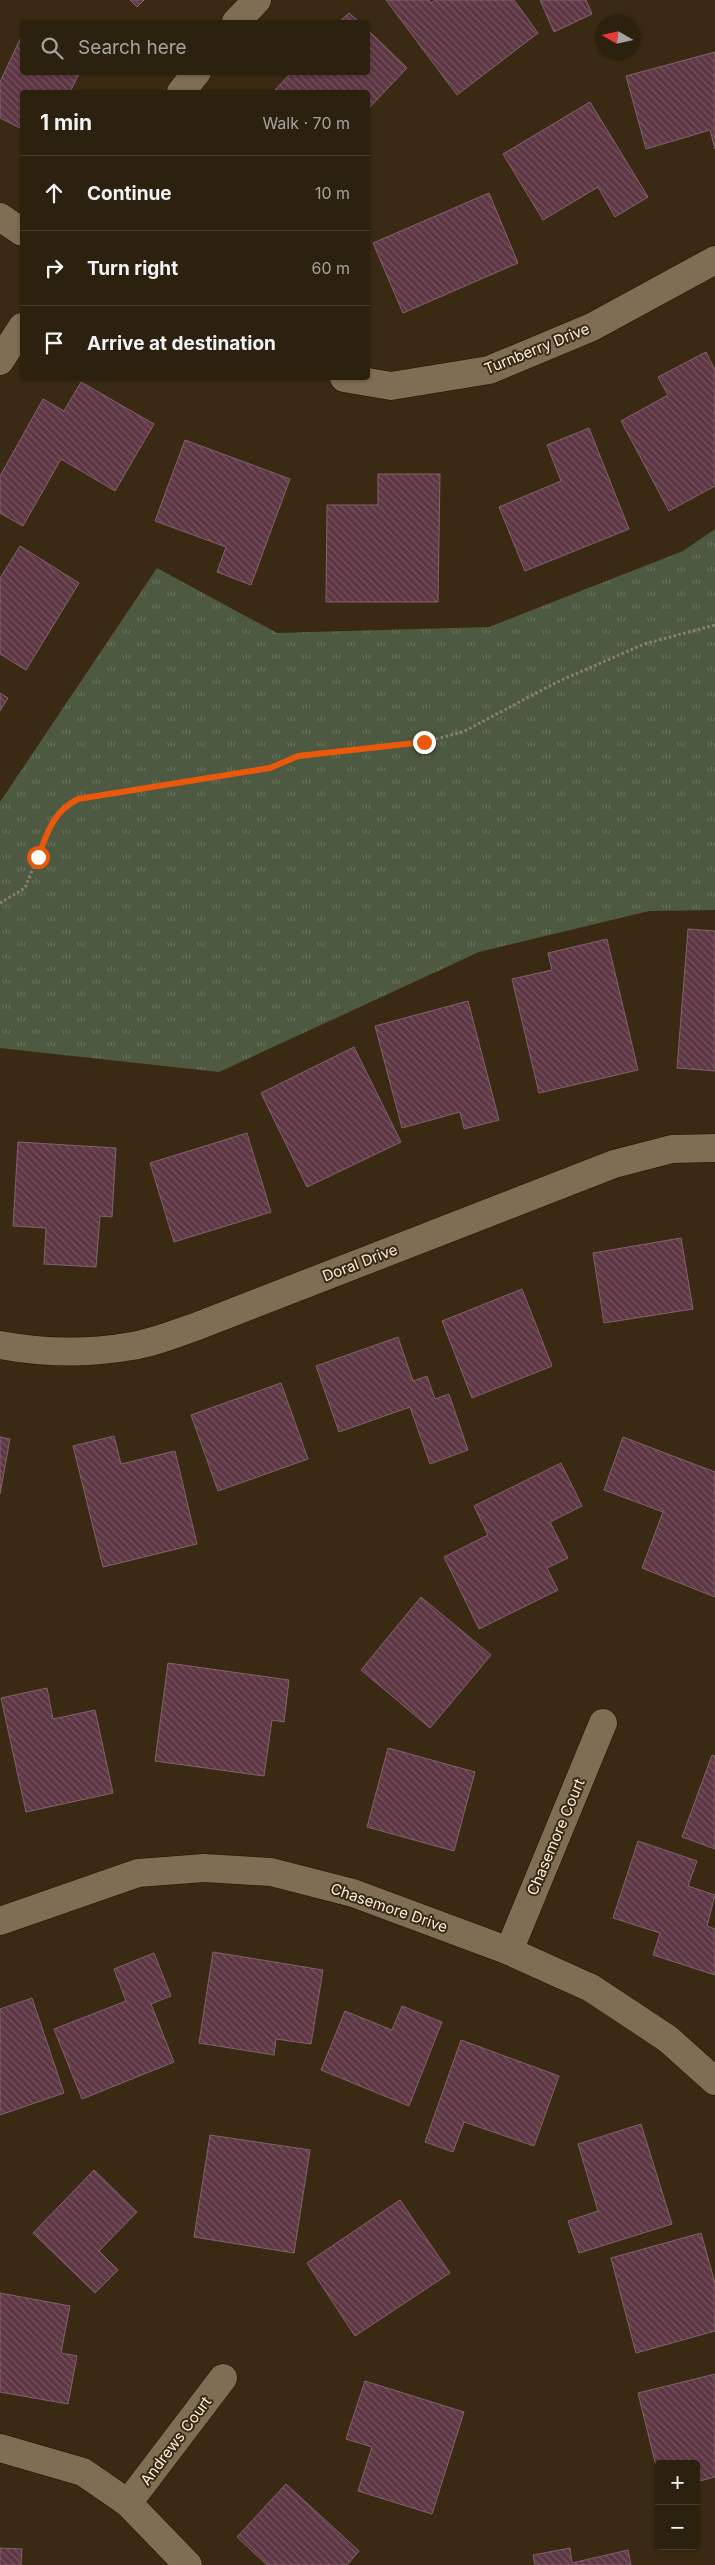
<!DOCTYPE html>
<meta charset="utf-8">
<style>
body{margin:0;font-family:Inter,sans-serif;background:#382d1c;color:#f1f3f6}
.controls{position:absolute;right:15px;bottom:15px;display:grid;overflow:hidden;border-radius:5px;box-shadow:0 1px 4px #0004}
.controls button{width:45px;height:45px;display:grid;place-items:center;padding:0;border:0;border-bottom:1px solid #483e2e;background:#2c200e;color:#f1f3f6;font:25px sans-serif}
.compass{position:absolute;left:595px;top:15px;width:45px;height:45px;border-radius:50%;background:#2c200e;box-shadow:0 1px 4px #0004;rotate:279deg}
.stop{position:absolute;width:15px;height:15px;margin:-11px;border:4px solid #ea580c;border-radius:50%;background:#fff}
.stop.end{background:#ea580c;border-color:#fff;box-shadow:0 1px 5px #0008}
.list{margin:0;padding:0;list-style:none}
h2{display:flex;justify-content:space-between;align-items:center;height:65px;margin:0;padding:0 20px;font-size:21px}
h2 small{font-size:16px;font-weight:400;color:#a6a39e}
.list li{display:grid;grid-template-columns:32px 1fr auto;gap:15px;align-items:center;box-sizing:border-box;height:75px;padding:0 20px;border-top:1px solid #483e2e}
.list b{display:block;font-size:19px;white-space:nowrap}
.list em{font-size:16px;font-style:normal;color:#a6a39e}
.icon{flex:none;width:28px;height:28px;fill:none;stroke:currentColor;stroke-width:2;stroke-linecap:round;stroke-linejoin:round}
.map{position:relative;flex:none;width:715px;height:2565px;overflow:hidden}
.search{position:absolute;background:#2c200e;box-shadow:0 1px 4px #0004;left:20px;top:20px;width:350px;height:55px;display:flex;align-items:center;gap:12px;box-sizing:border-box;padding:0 18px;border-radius:5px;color:#a6a39e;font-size:19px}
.panel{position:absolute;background:#2c200e;box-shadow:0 1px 4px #0004;left:20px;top:90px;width:350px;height:290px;border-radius:5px}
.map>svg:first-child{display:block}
.grass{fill:url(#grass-tufts)}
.building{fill:url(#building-back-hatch);stroke:#81626c}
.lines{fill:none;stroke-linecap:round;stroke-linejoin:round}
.minor-casing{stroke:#201200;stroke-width:29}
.path{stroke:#8d806d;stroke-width:3;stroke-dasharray:2.5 2.5;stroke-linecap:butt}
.minor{stroke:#7f6d54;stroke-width:28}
.route{stroke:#ea580c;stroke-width:6}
.labels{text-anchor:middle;stroke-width:4;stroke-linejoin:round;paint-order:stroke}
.street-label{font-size:15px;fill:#f8eee0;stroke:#3a2a13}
</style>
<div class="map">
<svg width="715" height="2565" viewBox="0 0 715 2565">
<defs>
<pattern id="grass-tufts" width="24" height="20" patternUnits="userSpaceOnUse" patternTransform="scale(1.25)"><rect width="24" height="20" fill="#4d5940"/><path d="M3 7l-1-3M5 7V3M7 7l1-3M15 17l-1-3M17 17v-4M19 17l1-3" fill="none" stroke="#67715b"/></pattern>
<pattern id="building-back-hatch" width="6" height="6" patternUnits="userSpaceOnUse" patternTransform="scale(1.25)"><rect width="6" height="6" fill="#5e3744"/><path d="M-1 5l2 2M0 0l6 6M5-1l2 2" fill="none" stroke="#76545f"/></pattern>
</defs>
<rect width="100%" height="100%" fill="#3a2a13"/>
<polygon class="grass" points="715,529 715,910 649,911 479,952 219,1072 0,1048 0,802 157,568 277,633 489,627 683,551"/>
<g class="building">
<polygon points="130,0 144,0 137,7"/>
<polygon points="386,0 429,0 431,3 435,0 514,0 538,33 457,95"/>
<polygon points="540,0 586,0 592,14 554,32"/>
<polygon points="349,13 359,22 339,22"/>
<polygon points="368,30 407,68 368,109 368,92 273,92 292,72 368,72"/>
<polygon points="22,35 22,72 80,72 70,92 22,92 22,129 0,118 0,82"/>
<polygon points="715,52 715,149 710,130 646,149 626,76"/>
<polygon points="590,102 648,197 615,217 598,187 543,220 503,154"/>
<polygon points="489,193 518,263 403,313 373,243"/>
<polygon points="706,352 715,370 715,486 669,511 621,421 668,395 658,377"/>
<polygon points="81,382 154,424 115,491 61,459 23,526 0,513 0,476 43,399 64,411"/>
<polygon points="589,428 629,529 525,571 499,507 561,481 547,445"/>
<polygon points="185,440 290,479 251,585 217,572 226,547 155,521"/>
<polygon points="378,474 440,474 438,602 326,602 327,505 378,505"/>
<polygon points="20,546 79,583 26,670 0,654 0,578"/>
<polygon points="0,693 8,698 0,711"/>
<polygon points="688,929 715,931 715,1071 677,1068"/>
<polygon points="607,939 638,1070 539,1093 512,979 552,970 548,953"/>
<polygon points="468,1001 499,1120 464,1129 460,1112 402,1128 375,1026"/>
<polygon points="354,1047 401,1142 307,1187 261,1093"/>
<polygon points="247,1133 271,1212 174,1242 150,1163"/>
<polygon points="18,1142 116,1148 112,1217 100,1216 96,1267 44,1264 46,1228 13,1226"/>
<polygon points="681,1238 693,1309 604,1323 593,1253"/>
<polygon points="522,1289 552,1366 472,1398 442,1321"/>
<polygon points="398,1337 413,1381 427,1376 435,1399 449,1394 468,1450 430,1464 410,1407 339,1432 316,1366"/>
<polygon points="281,1383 308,1459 218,1491 191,1415"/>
<polygon points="114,1436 121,1464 175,1451 197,1544 103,1567 73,1446"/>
<polygon points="0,1437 10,1439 0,1494"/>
<polygon points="623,1437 715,1472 715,1597 642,1568 663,1512 604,1490"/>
<polygon points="561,1463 582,1506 550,1522 568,1558 547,1568 558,1590 479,1629 444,1557 488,1535 474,1506"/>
<polygon points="421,1597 491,1655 430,1728 361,1670"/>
<polygon points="168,1663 289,1680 284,1722 272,1720 264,1776 155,1761"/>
<polygon points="47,1688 53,1719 95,1710 113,1793 26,1812 1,1698"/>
<polygon points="388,1748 475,1772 454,1851 367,1827"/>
<polygon points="712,1755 715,1756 715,1849 682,1837"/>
<polygon points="638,1841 697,1861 688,1886 715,1895 707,1926 715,1929 715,1975 653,1955 660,1933 613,1918"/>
<polygon points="213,1952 323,1970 311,2044 276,2039 274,2055 199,2043"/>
<polygon points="154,1953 171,1996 151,2004 174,2062 82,2099 54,2029 126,2001 114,1969"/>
<polygon points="32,1998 64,2093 0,2115 0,2009"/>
<polygon points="402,2006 442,2022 409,2106 321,2070 345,2011 392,2030"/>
<polygon points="461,2040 559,2076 534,2146 464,2122 453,2152 425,2142"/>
<polygon points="641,2124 672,2224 579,2253 568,2221 598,2211 578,2144"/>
<polygon points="210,2135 310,2150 294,2253 194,2237"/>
<polygon points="94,2170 137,2212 99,2251 118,2270 95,2293 33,2233"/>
<polygon points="400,2200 450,2273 355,2336 307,2263"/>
<polygon points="701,2233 715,2283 715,2331 636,2353 611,2258"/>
<polygon points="0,2293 70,2306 61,2353 77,2356 68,2404 0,2392"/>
<polygon points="715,2374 715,2477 696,2482 696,2464 659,2464 659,2478 638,2393"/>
<polygon points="365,2381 464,2412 432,2514 358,2491 372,2447 346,2439"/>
<polygon points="286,2484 359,2551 347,2565 267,2565 237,2537"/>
<polygon points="0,2548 22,2549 21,2565 0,2565"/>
<polygon points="570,2548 572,2563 628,2550 631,2565 535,2565 533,2555"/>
</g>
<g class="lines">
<g class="minor-casing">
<g id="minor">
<polyline points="236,22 257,0"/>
<polyline points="181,92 197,72"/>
<polyline points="0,217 22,232"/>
<polyline points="0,361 22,327"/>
<polyline points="344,378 391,386 489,370 592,327 715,260"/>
<path d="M0,1345C43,1353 88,1354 132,1346C153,1343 174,1334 195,1327L614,1164L672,1149L715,1148"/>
<polyline points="0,1921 138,1873 204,1868 271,1872 353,1893 509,1951 591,1988 668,2039 715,2081"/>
<polyline points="509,1951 603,1723"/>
<polyline points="0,2448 83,2472 128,2503 188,2565"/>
<polyline points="128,2503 223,2378"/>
</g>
</g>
<polyline class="path" points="0,903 25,888 50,826 64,806 78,799 269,768 298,756 424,742 463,732 557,682 644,644 715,625"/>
<use href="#minor" class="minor"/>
</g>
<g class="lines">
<path class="route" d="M38,857C48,831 53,812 78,799L270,768L298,756L424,742"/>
</g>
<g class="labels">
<g class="street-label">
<text transform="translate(537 349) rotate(-22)" y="5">Turnberry Drive</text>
<text transform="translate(360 1263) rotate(-21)" y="5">Doral Drive</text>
<text transform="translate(556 1837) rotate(-67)" y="5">Chasemore Court</text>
<text transform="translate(389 1908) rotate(19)" y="5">Chasemore Drive</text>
<text transform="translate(176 2441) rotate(-53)" y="5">Andrews Court</text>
</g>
</g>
</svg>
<div class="controls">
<button>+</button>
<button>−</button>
</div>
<svg class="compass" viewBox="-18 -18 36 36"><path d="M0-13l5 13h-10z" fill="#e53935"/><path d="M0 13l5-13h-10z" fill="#a6a39e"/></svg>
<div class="stop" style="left:38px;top:857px"></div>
<div class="stop end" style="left:424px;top:742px"></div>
<div class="search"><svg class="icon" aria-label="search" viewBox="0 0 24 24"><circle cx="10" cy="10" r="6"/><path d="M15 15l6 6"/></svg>Search here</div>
<section class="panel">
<h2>1 min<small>Walk · 70 m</small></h2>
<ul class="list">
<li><svg class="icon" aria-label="ahead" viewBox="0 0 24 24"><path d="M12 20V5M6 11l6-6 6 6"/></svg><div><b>Continue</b></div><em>10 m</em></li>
<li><svg class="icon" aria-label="right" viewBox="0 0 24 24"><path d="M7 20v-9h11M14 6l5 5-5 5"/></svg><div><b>Turn right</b></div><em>60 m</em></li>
<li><svg class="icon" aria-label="arrive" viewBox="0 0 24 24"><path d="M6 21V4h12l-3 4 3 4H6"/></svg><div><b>Arrive at destination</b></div></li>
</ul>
</section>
</div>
